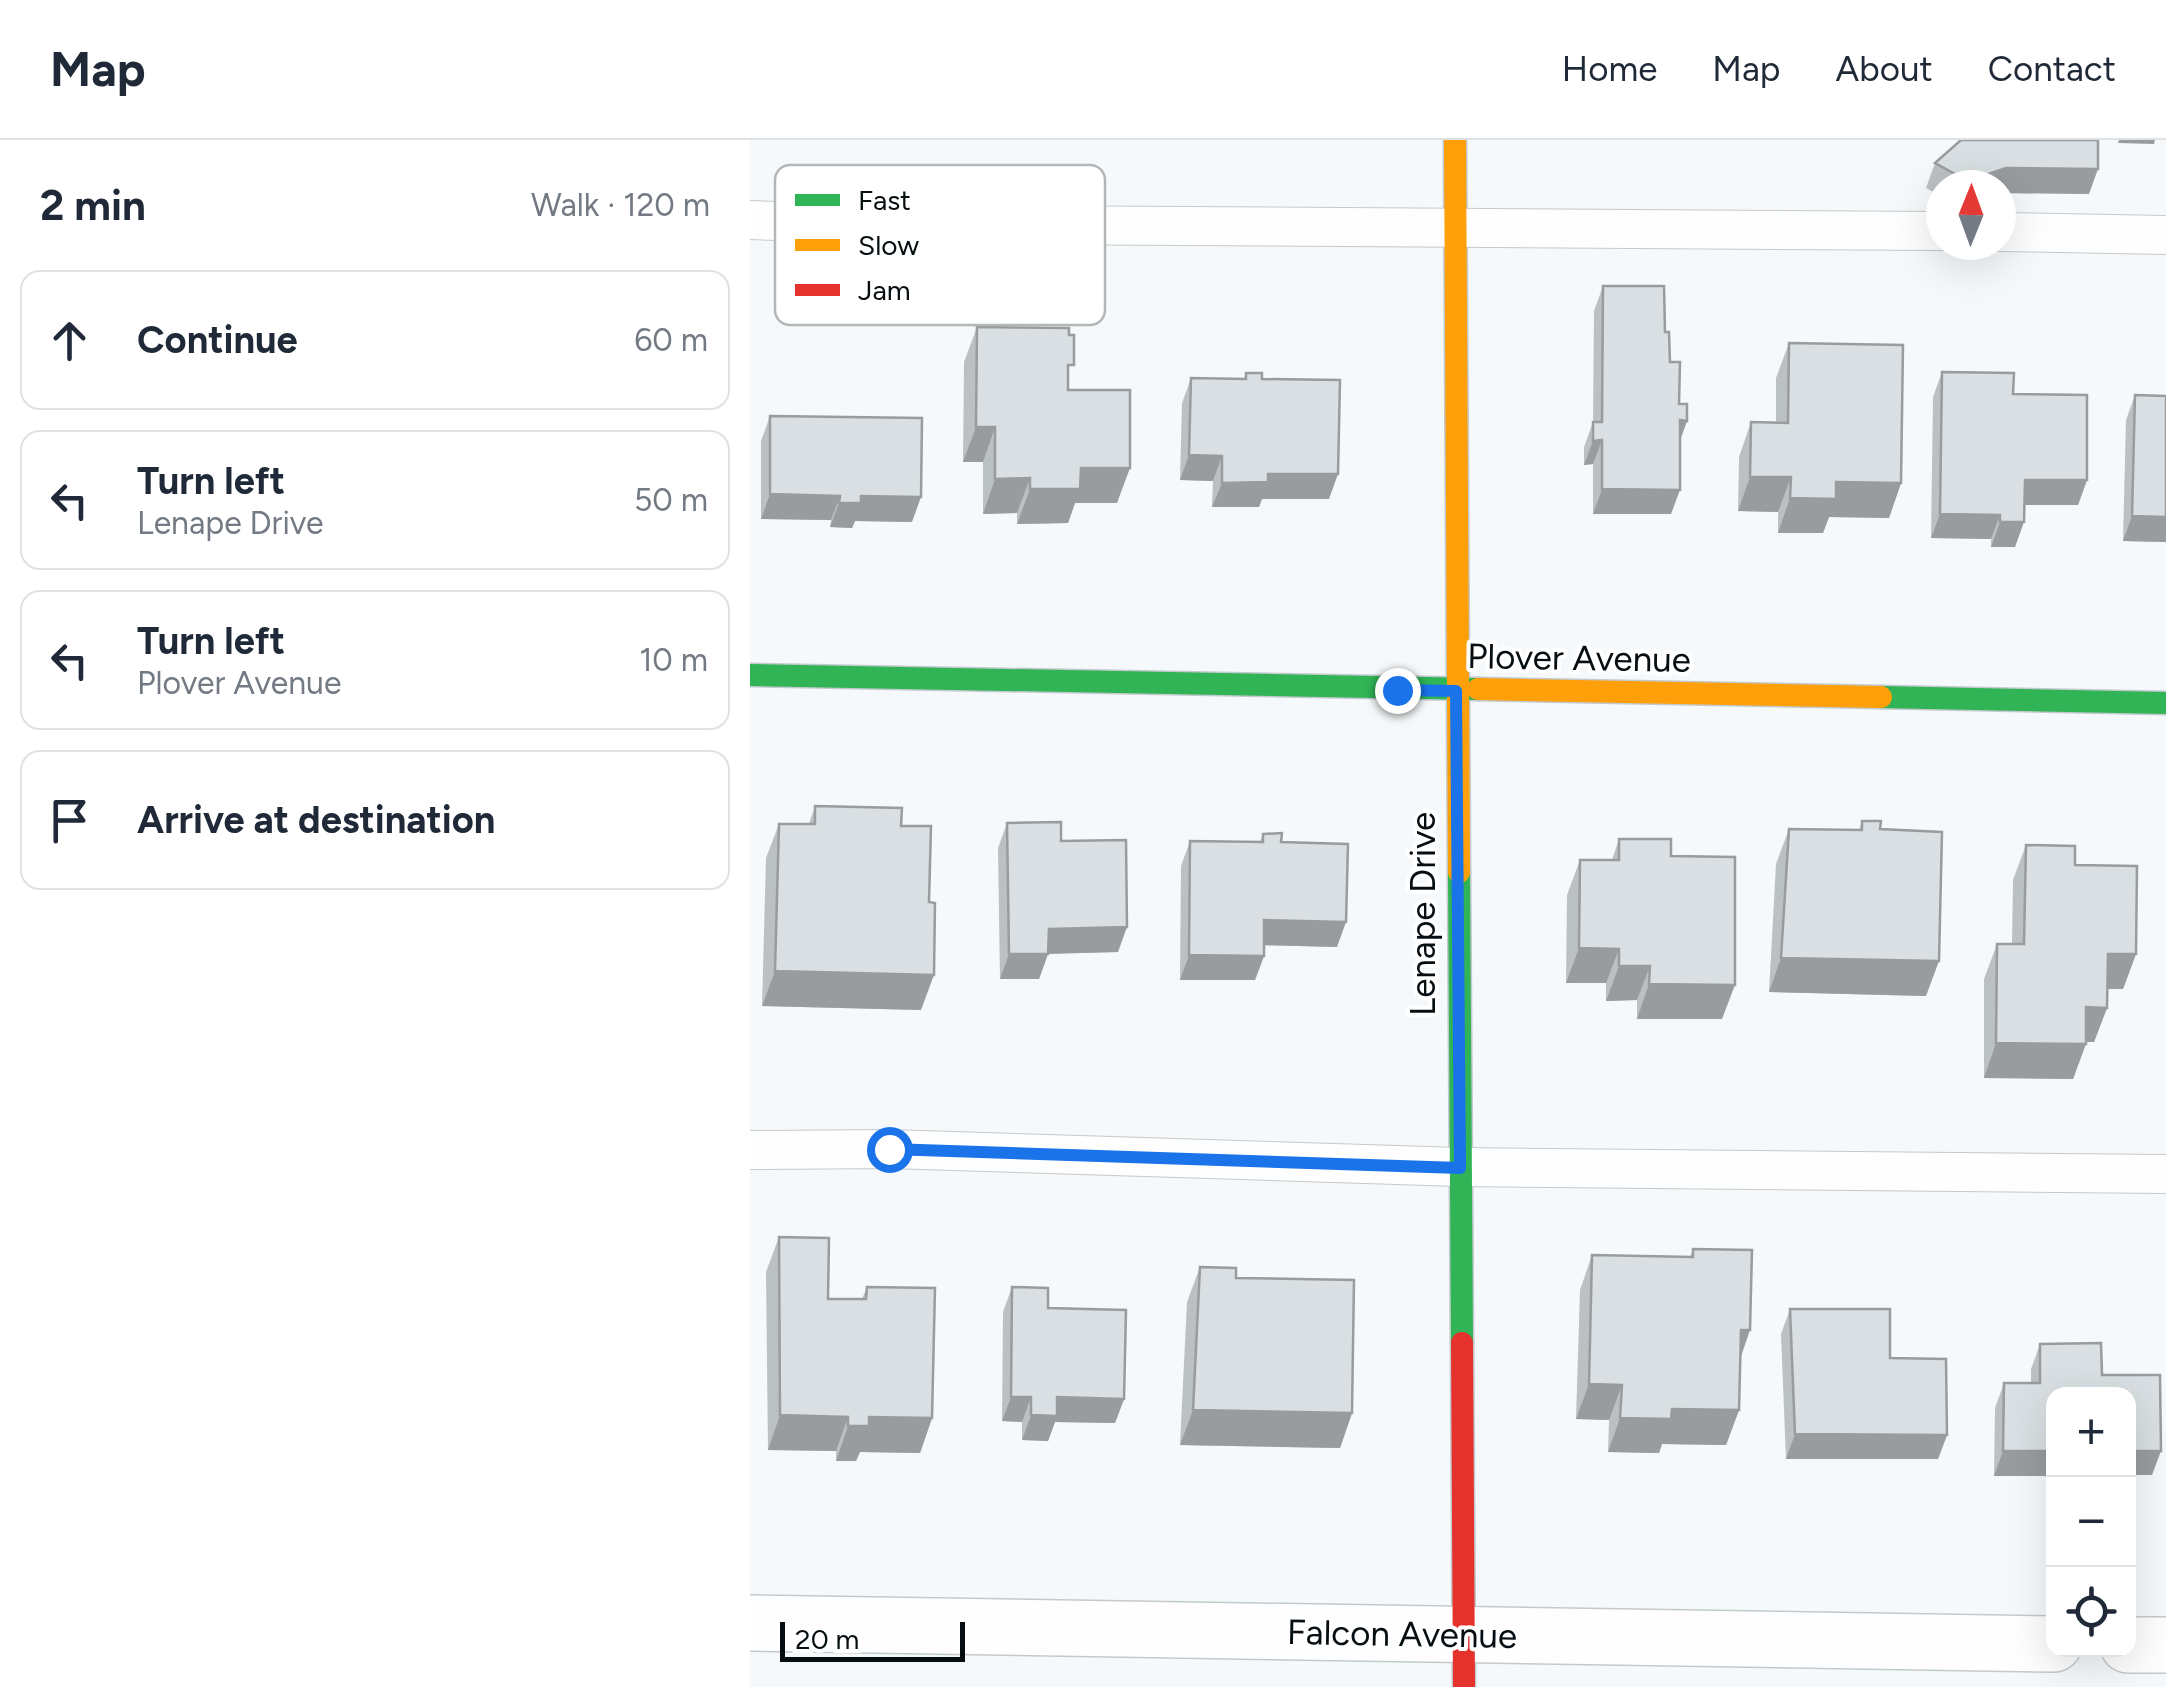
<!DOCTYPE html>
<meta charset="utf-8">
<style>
body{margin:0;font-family:Figtree,sans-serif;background:#f2f2f3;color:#1f2937}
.controls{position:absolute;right:30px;bottom:30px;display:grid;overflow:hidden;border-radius:20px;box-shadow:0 10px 40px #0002}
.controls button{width:90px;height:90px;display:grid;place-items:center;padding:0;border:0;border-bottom:2px solid #e0e1e3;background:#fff;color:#1f2937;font:50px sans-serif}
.compass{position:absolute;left:1176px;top:30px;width:90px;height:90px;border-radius:50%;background:#fff;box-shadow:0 10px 40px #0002;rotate:1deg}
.scale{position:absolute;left:30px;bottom:25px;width:185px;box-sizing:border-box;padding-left:10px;border:5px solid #060e12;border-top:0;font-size:28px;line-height:35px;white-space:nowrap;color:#060e12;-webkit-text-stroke:8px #fff;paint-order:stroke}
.stop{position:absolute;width:30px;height:30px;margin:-22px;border:8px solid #1a73e8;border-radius:50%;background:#fff}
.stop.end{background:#1a73e8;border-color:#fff;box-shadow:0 2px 10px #0008}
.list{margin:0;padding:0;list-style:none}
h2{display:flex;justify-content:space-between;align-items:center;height:130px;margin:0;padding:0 40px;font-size:42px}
h2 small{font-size:32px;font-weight:400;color:#747a83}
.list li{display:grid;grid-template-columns:65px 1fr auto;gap:30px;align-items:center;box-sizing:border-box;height:140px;margin:0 20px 20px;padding:0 20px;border:2px solid #e0e1e3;border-radius:20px}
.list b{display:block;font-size:38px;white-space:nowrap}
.list p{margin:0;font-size:32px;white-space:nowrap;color:#747a83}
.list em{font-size:32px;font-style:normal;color:#747a83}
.icon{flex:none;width:55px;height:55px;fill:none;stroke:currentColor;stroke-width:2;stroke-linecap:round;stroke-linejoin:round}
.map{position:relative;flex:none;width:1416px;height:1547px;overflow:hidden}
header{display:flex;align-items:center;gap:60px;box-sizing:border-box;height:140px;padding:0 50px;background:#fff;border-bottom:2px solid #e0e1e3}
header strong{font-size:48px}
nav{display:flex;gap:55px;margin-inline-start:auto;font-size:35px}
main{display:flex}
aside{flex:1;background:#fff}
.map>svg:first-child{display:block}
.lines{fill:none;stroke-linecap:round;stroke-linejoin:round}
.lane-casing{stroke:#c3cacd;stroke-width:40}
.street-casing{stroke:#c3cacd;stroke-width:58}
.fast-casing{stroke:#c3cacd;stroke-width:25}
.slow-casing{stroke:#c3cacd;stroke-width:25}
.jam-casing{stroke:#c3cacd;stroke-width:25}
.lane{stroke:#fefefe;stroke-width:38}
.street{stroke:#fefefe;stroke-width:55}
.fast{stroke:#30b455;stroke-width:22}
.slow{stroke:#ff9f0a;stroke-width:22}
.jam{stroke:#e5322d;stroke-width:22}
.wall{fill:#bbc0c2}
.shaded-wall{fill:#989c9e}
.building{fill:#d9dfe2;stroke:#989c9e;stroke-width:2.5}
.route{stroke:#1a73e8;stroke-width:12}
.labels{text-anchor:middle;stroke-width:8;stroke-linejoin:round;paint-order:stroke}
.street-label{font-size:35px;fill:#060e12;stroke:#fff}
.key{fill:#fff;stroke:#b4b7b8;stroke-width:2.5}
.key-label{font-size:28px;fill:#060e12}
</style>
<header>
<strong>Map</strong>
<nav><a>Home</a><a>Map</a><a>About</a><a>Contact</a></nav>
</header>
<main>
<aside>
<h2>2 min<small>Walk · 120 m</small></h2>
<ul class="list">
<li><svg class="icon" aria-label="ahead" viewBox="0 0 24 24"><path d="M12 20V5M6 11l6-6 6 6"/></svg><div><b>Continue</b></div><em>60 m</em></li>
<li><svg class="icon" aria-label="left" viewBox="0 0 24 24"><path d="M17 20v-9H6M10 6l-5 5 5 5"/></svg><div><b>Turn left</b><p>Lenape Drive</p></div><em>50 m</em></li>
<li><svg class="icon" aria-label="left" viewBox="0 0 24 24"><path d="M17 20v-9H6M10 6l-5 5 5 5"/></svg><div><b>Turn left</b><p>Plover Avenue</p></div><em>10 m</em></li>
<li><svg class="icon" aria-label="arrive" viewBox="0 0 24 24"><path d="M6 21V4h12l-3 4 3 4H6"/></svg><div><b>Arrive at destination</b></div></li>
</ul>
</aside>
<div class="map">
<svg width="1416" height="1547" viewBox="0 0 1416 1547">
<rect width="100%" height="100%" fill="#f6f9fb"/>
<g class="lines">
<g class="lane-casing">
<g id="lane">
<polyline points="0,80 121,84 1191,91"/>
<polyline points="1251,92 1416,95"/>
<polyline points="0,1010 139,1009 710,1027 1416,1034"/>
</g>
</g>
<g class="street-casing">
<g id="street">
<polyline points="0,1483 1304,1504"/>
<polyline points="1378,1505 1416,1505"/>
</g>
</g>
<g class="fast-casing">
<g id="fast">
<polyline points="0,535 728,549"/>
<polyline points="1131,557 1416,563"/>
<polyline points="709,732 712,1203"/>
</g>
</g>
<g class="slow-casing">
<g id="slow">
<polyline points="705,0 709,732"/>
<polyline points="728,549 1131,557"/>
</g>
</g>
<g class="jam-casing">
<polyline id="jam" points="712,1203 714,1547"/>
</g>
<use href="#lane" class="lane"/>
<use href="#street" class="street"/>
<use href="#fast" class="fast"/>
<use href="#slow" class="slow"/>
<use href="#jam" class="jam"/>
</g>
<g class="wall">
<polygon points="1185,23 1339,54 1251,53 1251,45 1191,45 1191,56 1176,48"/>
<polygon points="853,146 915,192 929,264 937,281 930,301 921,374 843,374 843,324 834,325 834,307 843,282 844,171"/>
<polygon points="227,187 318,241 318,250 367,363 325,363 318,383 267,384 267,373 233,374 233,322 213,322 214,222"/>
<polygon points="1039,203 1151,343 1139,378 1079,377 1073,393 1028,393 1028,372 988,371 989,317 1001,282 1026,282 1026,238"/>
<polygon points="1192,232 1263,254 1337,340 1328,365 1275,365 1265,407 1241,407 1241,399 1181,398 1183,257"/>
<polygon points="496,233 512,239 579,359 512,359 509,367 462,367 463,341 430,340 432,263 441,238 494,239"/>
<polygon points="1385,255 1416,402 1373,401 1376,280"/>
<polygon points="20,276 162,382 105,381 102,388 80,387 81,380 11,379 11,301"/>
<polygon points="65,666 151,686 171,870 12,866 16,718 29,684 59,684"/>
<polygon points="1112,681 1130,689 1176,856 1019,852 1026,724 1039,689 1109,690"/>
<polygon points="257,683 311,701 368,812 298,814 289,839 250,839 248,708"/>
<polygon points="513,694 531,702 587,807 514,805 514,816 505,840 430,840 431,726 440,701 510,702"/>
<polygon points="869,699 921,716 972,879 887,879 887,860 856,861 856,843 816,843 817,755 830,720 862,720"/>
<polygon points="1276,705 1325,725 1386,814 1373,849 1357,849 1357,868 1344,902 1336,902 1323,939 1234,938 1234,839 1247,804 1262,804 1263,740"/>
<polygon points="29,1097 78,1159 112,1159 117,1147 182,1278 170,1313 110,1312 106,1321 86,1321 86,1311 18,1310 16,1132"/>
<polygon points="943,1109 990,1218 989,1270 976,1305 912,1304 909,1313 858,1312 859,1280 826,1279 830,1150 842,1115 940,1117"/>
<polygon points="450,1127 486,1138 602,1273 590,1308 430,1305 437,1162"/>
<polygon points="262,1147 298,1168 374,1259 365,1283 305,1282 298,1301 272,1300 272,1282 252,1281 253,1172"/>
<polygon points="1040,1169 1140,1218 1197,1295 1188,1319 1036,1319 1031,1194"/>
<polygon points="1290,1204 1352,1235 1402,1335 1304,1254 1304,1336 1244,1336 1245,1268 1254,1243 1281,1243 1281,1229"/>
</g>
<g class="shaded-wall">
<polygon points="1369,0 1405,0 1404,4 1368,3"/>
<polygon points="1256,28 1348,29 1339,54 1251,53 1251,45 1216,45 1218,41"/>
<polygon points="930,280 937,281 928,305"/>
<polygon points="226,287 245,287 233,322 213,322"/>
<polygon points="852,300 843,324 834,325 843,301"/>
<polygon points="439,315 472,316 463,341 430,340"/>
<polygon points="331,328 380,328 367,363 325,363 318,383 267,384 280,349"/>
<polygon points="518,334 588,334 579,359 512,359 509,367 462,367 472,343"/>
<polygon points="1000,337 1041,337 1028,372 988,371"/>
<polygon points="280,338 267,373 233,374 245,339"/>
<polygon points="1275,340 1337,340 1328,365 1266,365"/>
<polygon points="1086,342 1151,343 1139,378 1079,377 1073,393 1028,393 1040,358"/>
<polygon points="852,349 930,350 921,374 843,374"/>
<polygon points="20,354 90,356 81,380 11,379"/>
<polygon points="111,356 171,357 162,382 105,381 102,388 80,387 89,363"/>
<polygon points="1190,374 1250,375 1241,399 1181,398"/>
<polygon points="1382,376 1416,377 1416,402 1373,401"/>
<polygon points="1250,382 1274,382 1265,407 1241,407"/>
<polygon points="514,780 596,782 587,807 505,805"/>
<polygon points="377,787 368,812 290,814 299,789"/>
<polygon points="829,808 869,809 856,843 816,843"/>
<polygon points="259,814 298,814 289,839 250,839"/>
<polygon points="1358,814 1386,814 1373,849 1345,849"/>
<polygon points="439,815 514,816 505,840 430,840"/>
<polygon points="1031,818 1189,821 1176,856 1019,852"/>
<polygon points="869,826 900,826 887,860 856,861"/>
<polygon points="25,831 184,835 171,870 12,866"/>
<polygon points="899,844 985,845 972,879 887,879"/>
<polygon points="1336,867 1357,868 1344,902 1324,902"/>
<polygon points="1246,903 1336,904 1323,939 1234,938"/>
<polygon points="991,1190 1000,1190 988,1225"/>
<polygon points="839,1244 872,1245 859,1280 826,1279"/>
<polygon points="261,1257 281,1257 272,1282 252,1281"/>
<polygon points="307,1257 374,1259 365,1283 305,1282 298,1301 272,1300 281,1275"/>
<polygon points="922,1269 989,1270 976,1305 912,1304 909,1313 858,1312 870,1278"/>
<polygon points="443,1270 602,1273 590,1308 430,1305"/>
<polygon points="30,1275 98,1277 86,1311 18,1310"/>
<polygon points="119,1277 182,1278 170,1313 110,1312 106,1321 86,1321 98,1286"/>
<polygon points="1045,1294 1197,1295 1188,1319 1036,1319"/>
<polygon points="1253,1311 1304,1311 1304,1336 1244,1336"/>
<polygon points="1378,1311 1411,1311 1402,1335 1378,1335"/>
</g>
<g class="building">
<polygon points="1211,0 1348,0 1348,29 1256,28 1218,41 1185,23"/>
<polygon points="853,146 914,146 915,192 919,192 920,222 930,222 929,264 937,264 937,281 930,280 930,350 852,349 852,300 843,301 843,282 852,282"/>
<polygon points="227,187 319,188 319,195 324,195 324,225 318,225 318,250 380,250 380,328 331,328 330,349 280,349 280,338 245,339 245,287 226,287"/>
<polygon points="1039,203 1153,205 1151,343 1086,342 1086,359 1040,358 1041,337 1000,337 1001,282 1038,283"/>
<polygon points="1192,232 1264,233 1263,254 1337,255 1337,340 1275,340 1274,382 1250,382 1250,375 1190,374"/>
<polygon points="496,233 512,233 512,239 590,240 588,334 518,334 518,342 472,343 472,316 439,315 441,238 496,239"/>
<polygon points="1385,255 1416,256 1416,377 1382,376"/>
<polygon points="20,276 172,278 171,357 111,356 111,363 89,363 90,356 20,354"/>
<polygon points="65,666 152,668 151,686 181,686 179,762 185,763 184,835 25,831 29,684 65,684"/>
<polygon points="1112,681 1131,681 1130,689 1192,692 1189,821 1031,818 1039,689 1112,690"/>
<polygon points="311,682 311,701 376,700 377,787 299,789 298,814 259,814 257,683"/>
<polygon points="532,693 531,702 598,704 596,782 514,780 514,816 439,815 440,701 513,702 513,694"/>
<polygon points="869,699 921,699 921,716 985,717 985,845 899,844 900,826 869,826 869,809 829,808 830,720 869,720"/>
<polygon points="1276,705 1325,706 1325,725 1387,726 1386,814 1358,814 1357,868 1336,867 1336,904 1246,903 1247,804 1274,804"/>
<polygon points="29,1097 79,1098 78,1159 116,1159 117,1147 185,1148 182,1278 119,1277 119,1286 98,1286 98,1277 30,1275"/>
<polygon points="943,1109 1002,1110 1000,1190 991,1190 989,1270 922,1269 921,1279 870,1278 872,1245 839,1244 842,1115 943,1117"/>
<polygon points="450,1127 486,1128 486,1138 604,1140 602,1273 443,1270"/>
<polygon points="262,1147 298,1148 298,1168 376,1170 374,1259 307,1257 307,1276 281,1275 281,1257 261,1257"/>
<polygon points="1040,1169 1140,1169 1140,1218 1196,1219 1197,1295 1045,1294"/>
<polygon points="1351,1203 1352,1235 1410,1235 1411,1311 1378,1311 1378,1254 1304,1254 1304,1311 1253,1311 1254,1243 1290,1243 1290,1204"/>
</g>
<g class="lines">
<polyline class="route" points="139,1009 710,1028 706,551 647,550"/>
</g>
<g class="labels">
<g class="street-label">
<text transform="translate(829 518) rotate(1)" y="12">Plover Avenue</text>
<text transform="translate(673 774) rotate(-90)" y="12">Lenape Drive</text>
<text transform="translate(652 1494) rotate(1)" y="12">Falcon Avenue</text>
</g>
</g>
<rect x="25" y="25" width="330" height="160" rx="15" class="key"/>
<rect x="45" y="54" width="45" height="12" fill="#30b455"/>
<rect x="45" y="99" width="45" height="12" fill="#ff9f0a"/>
<rect x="45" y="144" width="45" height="12" fill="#e5322d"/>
<g class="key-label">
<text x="108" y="70">Fast</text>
<text x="108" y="115">Slow</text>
<text x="108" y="160">Jam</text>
</g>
</svg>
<div class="controls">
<button>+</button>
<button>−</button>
<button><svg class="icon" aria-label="locate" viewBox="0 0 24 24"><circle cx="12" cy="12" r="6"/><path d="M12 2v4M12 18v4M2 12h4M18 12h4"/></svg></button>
</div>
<svg class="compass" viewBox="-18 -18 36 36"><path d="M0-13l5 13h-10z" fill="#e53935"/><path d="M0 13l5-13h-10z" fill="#747a83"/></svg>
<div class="scale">20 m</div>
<div class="stop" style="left:139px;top:1009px"></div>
<div class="stop end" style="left:647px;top:550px"></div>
</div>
</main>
